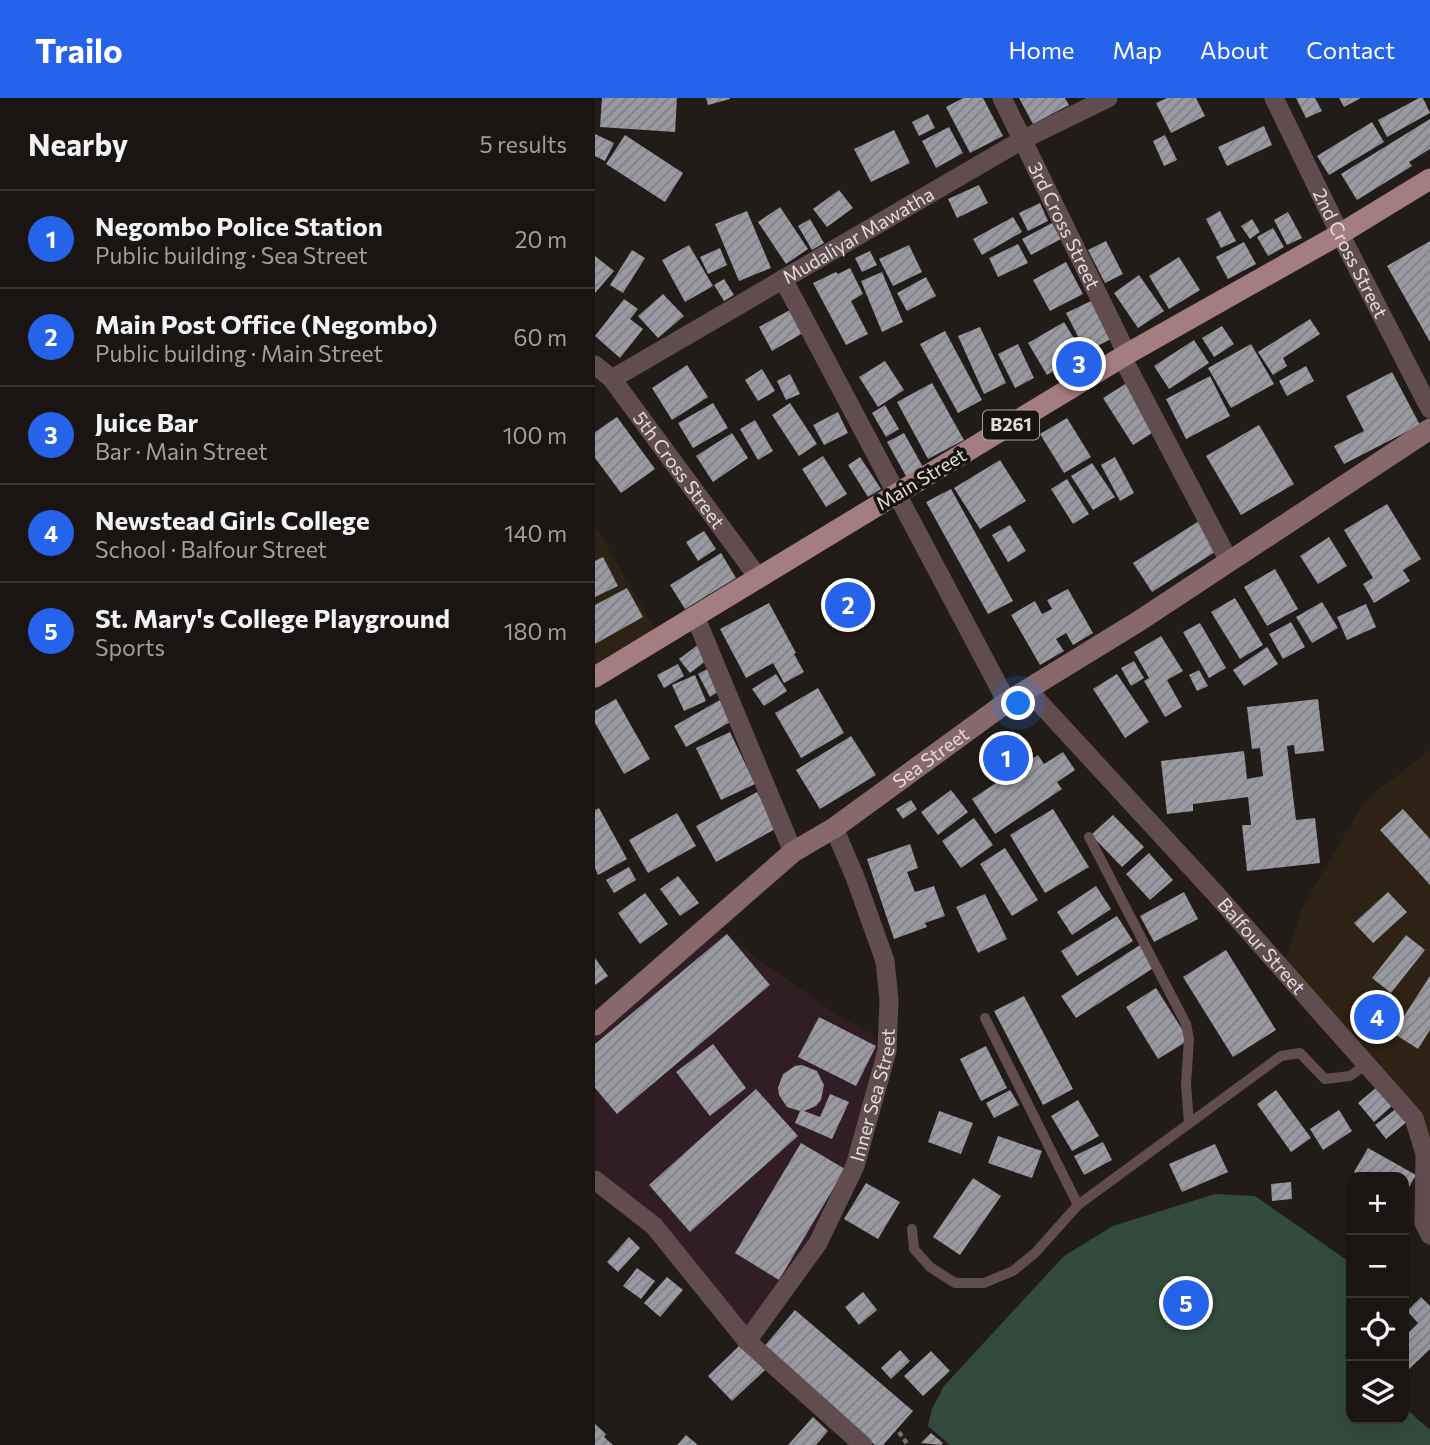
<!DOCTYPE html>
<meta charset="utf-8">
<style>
body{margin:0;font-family:Commissioner,sans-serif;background:#272220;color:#f1f3f6}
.controls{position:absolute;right:21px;bottom:21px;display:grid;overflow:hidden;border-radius:14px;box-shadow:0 7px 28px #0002}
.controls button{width:63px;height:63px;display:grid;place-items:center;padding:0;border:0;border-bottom:2px solid #383432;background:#1a1512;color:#f1f3f6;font:35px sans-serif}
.you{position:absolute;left:424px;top:606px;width:24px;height:24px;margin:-18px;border:5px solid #fff;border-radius:50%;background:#1a73e8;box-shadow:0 0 0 10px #1a73e833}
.badge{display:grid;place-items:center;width:46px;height:46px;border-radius:50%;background:#2563eb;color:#fff;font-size:23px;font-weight:700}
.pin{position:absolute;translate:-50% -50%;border:4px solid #fff;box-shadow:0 2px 7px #0006}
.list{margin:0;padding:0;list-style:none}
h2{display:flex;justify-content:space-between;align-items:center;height:91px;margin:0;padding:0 28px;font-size:30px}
h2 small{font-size:23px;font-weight:400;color:#9f9f9f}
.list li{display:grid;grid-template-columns:46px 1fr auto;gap:21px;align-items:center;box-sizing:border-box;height:98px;padding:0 28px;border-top:2px solid #383432}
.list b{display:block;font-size:26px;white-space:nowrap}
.list p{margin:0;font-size:23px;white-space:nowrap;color:#9f9f9f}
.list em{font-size:23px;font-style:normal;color:#9f9f9f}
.icon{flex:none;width:38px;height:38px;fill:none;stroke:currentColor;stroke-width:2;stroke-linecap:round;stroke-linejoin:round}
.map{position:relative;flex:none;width:835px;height:1347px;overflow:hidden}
header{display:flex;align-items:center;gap:42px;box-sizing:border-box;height:98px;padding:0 35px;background:#2563eb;color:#fff}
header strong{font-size:33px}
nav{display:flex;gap:38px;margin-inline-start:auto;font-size:24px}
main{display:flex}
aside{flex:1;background:#1a1512}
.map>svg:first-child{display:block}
.commercial{fill:#311e24}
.education{fill:#2d2214}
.pitch{fill:#334b3f}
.building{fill:url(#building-hatch)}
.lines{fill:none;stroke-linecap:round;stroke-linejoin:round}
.path{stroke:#746f6b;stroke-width:4.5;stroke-dasharray:5 3.5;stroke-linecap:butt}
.lane{stroke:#614d4f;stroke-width:10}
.street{stroke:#614d4f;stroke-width:19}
.secondary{stroke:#87686b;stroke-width:21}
.primary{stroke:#a47d80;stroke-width:21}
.labels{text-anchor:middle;stroke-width:7;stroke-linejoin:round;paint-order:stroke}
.shield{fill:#19130f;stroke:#a6a09d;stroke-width:2}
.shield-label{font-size:18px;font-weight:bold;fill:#e2ddda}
.street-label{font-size:19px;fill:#e2ddda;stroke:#19130f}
</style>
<header>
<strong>Trailo</strong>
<nav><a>Home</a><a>Map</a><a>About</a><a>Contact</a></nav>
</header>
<main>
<aside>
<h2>Nearby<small>5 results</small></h2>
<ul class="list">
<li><span class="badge">1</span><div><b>Negombo Police Station</b><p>Public building · Sea Street</p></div><em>20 m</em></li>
<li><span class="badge">2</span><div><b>Main Post Office (Negombo)</b><p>Public building · Main Street</p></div><em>60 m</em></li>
<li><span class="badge">3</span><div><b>Juice Bar</b><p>Bar · Main Street</p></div><em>100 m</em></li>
<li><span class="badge">4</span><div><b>Newstead Girls College</b><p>School · Balfour Street</p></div><em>140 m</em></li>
<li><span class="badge">5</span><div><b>St. Mary's College Playground</b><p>Sports</p></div><em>180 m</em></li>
</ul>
</aside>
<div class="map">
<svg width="835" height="1347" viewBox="0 0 835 1347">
<defs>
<pattern id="building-hatch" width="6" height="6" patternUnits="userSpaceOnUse" patternTransform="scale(1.75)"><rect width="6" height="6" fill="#9999a2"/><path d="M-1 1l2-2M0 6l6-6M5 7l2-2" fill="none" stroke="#807f85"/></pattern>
</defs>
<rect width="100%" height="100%" fill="#221c18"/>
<polygon class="commercial" points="118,825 168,865 244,918 274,934 292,953 260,1068 152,1243 59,1128 0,1082 0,927"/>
<g class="education">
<polygon points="0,427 60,531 0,568"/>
<polygon points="835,652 835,1137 819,1020 688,871 706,812 770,702"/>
</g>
<polygon class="pitch" points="620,1096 660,1098 756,1165 756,1246 750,1258 756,1263 756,1321 809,1321 809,1309 835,1332 835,1347 355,1347 333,1328 337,1311 349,1288 469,1158 518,1128"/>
<g class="building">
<polygon points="7,0 82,0 80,34 5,29"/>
<polygon points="111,0 135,0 135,1 113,7"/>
<polygon points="368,0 388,0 408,38 375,55 351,9"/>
<polygon points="424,0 470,0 474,7 438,26"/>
<polygon points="572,0 601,0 610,18 576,35 561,5"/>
<polygon points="701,0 720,0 727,13 711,20"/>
<polygon points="744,0 766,0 749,9"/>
<polygon points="824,0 828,0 835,15 792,39 783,22"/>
<polygon points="333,16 340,30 324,38 317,24"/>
<polygon points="835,21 835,51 814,64 817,68 762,102 746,76"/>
<polygon points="777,24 789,44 734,77 722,58"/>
<polygon points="669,28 677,47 632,68 623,49"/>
<polygon points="354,29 368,55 341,70 327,43"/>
<polygon points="299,32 315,65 276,84 259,51"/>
<polygon points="0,36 19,45 10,63 0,58"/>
<polygon points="30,37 88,75 70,104 11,66"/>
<polygon points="570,37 582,62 569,68 558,43"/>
<polygon points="384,87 393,105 362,120 353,101"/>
<polygon points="244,92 258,110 232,129 218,111"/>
<polygon points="445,105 453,123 433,133 424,115"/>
<polygon points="185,109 213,151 191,166 163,124"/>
<polygon points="152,113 176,170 144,183 120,126"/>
<polygon points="625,113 641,143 626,150 611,121"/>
<polygon points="693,114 707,140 692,147 679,122"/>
<polygon points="418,119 427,134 387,157 378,141"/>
<polygon points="215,121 229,145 217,152 203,128"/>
<polygon points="657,121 665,134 655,141 646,128"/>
<polygon points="457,125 466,141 436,157 427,141"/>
<polygon points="678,130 689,149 673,158 662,139"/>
<polygon points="511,143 528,176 510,185 493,152"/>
<polygon points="835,143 835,244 792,168"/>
<polygon points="649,144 661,166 633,181 621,159"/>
<polygon points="423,146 433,165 403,179 394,160"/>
<polygon points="94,147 118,188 90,204 67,162"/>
<polygon points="314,147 327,174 298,188 284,161"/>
<polygon points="125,150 132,167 113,176 105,159"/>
<polygon points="37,152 50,160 28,195 15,187"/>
<polygon points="275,153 282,167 267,174 260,160"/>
<polygon points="0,158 19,173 0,195"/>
<polygon points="584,159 605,192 574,211 554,178"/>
<polygon points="471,164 488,196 455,213 438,182"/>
<polygon points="255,170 268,196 256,203 273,236 251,247 218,185 241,174 243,176"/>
<polygon points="287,174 308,224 287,234 266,183"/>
<polygon points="544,177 569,213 543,230 519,195"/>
<polygon points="331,179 341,198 312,213 302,195"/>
<polygon points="129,181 139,197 129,203 119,187"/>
<polygon points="68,196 89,218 63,240 43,218"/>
<polygon points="29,201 43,211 35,221 48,231 25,260 0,238"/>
<polygon points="496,203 516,241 491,254 471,215"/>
<polygon points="195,212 208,235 177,253 164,229"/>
<polygon points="715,221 725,236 688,260 692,268 678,277 663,254"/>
<polygon points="469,224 488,255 452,277 433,245"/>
<polygon points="627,228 639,246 619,259 607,240"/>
<polygon points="385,229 411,285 389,296 363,238"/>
<polygon points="350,233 387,302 363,315 325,246"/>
<polygon points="599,242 614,265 574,291 559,268"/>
<polygon points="423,246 439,280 420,290 403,256"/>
<polygon points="656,246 679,286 636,310 613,270"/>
<polygon points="290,263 309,292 283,309 264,279"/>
<polygon points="92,267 113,299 77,322 57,290"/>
<polygon points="711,268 719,283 692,298 684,283"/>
<polygon points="167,271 180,293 163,303 150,282"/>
<polygon points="797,274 825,327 749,366 739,348 769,333 751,298"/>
<polygon points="195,276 205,296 191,302 182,283"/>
<polygon points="615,278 635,318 591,341 571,301"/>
<polygon points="337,285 369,342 333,361 302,304"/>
<polygon points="532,285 562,332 538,347 508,300"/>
<polygon points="118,305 133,330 98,350 83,325"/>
<polygon points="195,305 222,346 204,358 177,317"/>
<polygon points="290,307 304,331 291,339 277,315"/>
<polygon points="243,314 253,335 229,347 218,327"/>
<polygon points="22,319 60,371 26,395 0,360 0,334"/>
<polygon points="472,320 496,359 469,375 445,336"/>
<polygon points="160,322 178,353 163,362 145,331"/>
<polygon points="664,327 699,386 646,417 611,358"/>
<polygon points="137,335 153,360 118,384 101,358"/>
<polygon points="309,335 328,369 311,378 292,344"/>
<polygon points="228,358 252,396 231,409 207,371"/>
<polygon points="265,359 286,391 273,399 253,367"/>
<polygon points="520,359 539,395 525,403 506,367"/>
<polygon points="405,362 431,403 385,431 359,390"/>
<polygon points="497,365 520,399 498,412 476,378"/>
<polygon points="472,381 494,416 478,426 456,391"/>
<polygon points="356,391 418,503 393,516 331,404"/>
<polygon points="792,406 826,461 808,472 815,483 779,505 768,486 778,480 749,432"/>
<polygon points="604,423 623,452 557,494 538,465"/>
<polygon points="415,427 431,453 413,464 397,437"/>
<polygon points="109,433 121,451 103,463 91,444"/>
<polygon points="734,439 752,468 723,486 705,458"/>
<polygon points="126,455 141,480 90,511 75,487"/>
<polygon points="8,459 23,488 0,499 0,463"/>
<polygon points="680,471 703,511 672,528 649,489"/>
<polygon points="32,490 48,519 0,546 0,507"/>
<polygon points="473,491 498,535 478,547 471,535 461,541 469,553 445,567 416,517 440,503 447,516 457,511 452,502"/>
<polygon points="640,500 668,547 645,561 616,514"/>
<polygon points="727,504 743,530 717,545 701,519"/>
<polygon points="174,505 201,555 199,556 209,574 189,585 178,565 151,580 125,531"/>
<polygon points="771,506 781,529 752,542 742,519"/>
<polygon points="696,524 710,549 688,561 674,536"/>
<polygon points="605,525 631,570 614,580 588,534"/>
<polygon points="566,538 588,573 572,582 587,609 570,619 549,583 554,580 539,554"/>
<polygon points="104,546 115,560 95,575 84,561"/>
<polygon points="672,549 683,566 649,588 638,572"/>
<polygon points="539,563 549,580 536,588 526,570"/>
<polygon points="83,566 89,578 69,590 62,577"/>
<polygon points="114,570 126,592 115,599 103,576"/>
<polygon points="604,572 613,588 602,593 594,577"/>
<polygon points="181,576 192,593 169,608 157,591"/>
<polygon points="522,576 554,624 530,640 498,591"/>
<polygon points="100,577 111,603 89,613 77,587"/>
<polygon points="223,590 249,635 206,660 180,615"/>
<polygon points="21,601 55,661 29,676 0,625 0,613"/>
<polygon points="723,601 729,653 700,656 699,647 692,648 701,722 720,720 725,765 652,773 647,727 656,727 653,699 598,706 598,713 572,716 566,663 649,653 652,681 668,678 665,650 657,651 652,609"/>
<polygon points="125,602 137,623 91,649 79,628"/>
<polygon points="135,634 160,686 126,702 101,650"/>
<polygon points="256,638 281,677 225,711 201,672"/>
<polygon points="468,654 480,672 462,684 467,691 400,736 377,701 443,657 449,666"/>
<polygon points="356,692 373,714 343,737 326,714"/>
<polygon points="162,694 182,730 121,764 101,728"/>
<polygon points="316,702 322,711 308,721 301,711"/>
<polygon points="4,710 32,761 3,777 0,770 0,712"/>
<polygon points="458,711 494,769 450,795 415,737"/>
<polygon points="808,711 835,741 835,787 785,732"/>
<polygon points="82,715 101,748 53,775 34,742"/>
<polygon points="518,717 549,749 527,769 496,737"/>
<polygon points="379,720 398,747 366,770 347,743"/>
<polygon points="315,746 323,770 312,774 320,794 339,788 350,818 330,825 332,829 299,841 272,761"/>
<polygon points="410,750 443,802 417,818 385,766"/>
<polygon points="554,755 578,782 555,802 531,776"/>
<polygon points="34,769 41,782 19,795 11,782"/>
<polygon points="83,778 104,805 85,818 65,791"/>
<polygon points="501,788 516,811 477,837 462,814"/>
<polygon points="589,794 603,821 559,844 545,818"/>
<polygon points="793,794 812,814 778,845 759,825"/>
<polygon points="50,795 73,826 45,846 23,815"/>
<polygon points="390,796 412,841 383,855 361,809"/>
<polygon points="522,818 538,843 482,878 466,853"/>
<polygon points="132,836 175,887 22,1016 0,990 0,946"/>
<polygon points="811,837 830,852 796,895 777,880"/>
<polygon points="545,847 560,869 481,920 466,898"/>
<polygon points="631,852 681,932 638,959 588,879"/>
<polygon points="0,860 13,878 0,887"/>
<polygon points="835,878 835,932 823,951 798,935"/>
<polygon points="561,890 594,942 563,961 531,909"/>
<polygon points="429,898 478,991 448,1007 399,913"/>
<polygon points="224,919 281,948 261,988 203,959"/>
<polygon points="118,946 151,990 115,1018 81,974"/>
<polygon points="391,948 412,990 386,1003 365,961"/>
<polygon points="207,967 222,973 229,987 226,1002 221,1008 209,1013 225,1019 235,996 254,1004 237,1041 200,1025 205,1013 192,1009 184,997 183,990 188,976 200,968"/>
<polygon points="782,989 798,1007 779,1024 763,1005"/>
<polygon points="161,991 203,1038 95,1134 54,1087"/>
<polygon points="415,992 424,1007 399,1020 391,1005"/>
<polygon points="681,992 716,1040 696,1054 662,1006"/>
<polygon points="483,1002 504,1038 477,1053 456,1018"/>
<polygon points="802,1010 813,1023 791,1041 780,1027"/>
<polygon points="744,1012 757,1033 728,1052 715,1031"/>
<polygon points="344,1013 378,1025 366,1056 333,1044"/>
<polygon points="403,1038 447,1053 437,1080 393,1065"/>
<polygon points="508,1044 517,1062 489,1077 479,1058"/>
<polygon points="206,1045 250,1071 184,1182 140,1155"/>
<polygon points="620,1046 633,1074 587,1094 574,1066"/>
<polygon points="773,1050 821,1077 809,1098 809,1079 768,1079 759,1074"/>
<polygon points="378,1080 406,1098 365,1157 338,1139"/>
<polygon points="696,1084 697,1101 677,1103 676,1086"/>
<polygon points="271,1085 305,1104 283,1141 249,1121"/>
<polygon points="34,1139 45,1150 23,1174 12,1164"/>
<polygon points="42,1170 60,1183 46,1201 28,1188"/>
<polygon points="72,1179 88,1192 65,1219 49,1205"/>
<polygon points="268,1194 282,1212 264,1227 250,1209"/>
<polygon points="826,1199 835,1208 835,1251 809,1276 809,1239 823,1225 812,1213"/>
<polygon points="200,1212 318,1313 288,1347 280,1347 167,1251"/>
<polygon points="145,1247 170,1272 137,1303 113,1278"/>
<polygon points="305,1252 315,1263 296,1281 286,1270"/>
<polygon points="336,1253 355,1273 328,1298 309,1278"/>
<polygon points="218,1319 233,1333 221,1347 193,1347"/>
<polygon points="0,1326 11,1336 9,1339 18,1347 0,1347"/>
<polygon points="336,1335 348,1345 346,1347 326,1345"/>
<polygon points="91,1337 103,1347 82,1347"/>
</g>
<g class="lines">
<polyline class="path" points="304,1334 313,1347"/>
<g class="lane">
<polyline points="494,739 591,926 594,941 591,986 594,1025"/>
<polyline points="390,920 483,1107"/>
<polyline points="317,1131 319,1151 335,1169 360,1185 389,1185 418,1173 440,1155 483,1107 686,958 705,955 730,981 755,978 772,966"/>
</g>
<g class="street">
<path id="s1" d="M407,0L532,256"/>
<path id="s2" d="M679,0L745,136L835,311"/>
<polyline points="188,181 412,604"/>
<polyline points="527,259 634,463"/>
<path id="s3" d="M0,267L17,281L163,479"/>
<path id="s4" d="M17,281L427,42L513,0"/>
<polyline points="100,518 198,754"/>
<path id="s5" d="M432,591L619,794L819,1020L830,1056L829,1125L835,1137"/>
<polyline points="0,1082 59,1128 152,1243 268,1347"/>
<path id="s6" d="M152,1243L223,1145L260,1068L292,953L294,902L290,863L260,779L239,730"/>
</g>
<path class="secondary" id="s7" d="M0,927L198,754L239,730L412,604L544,523L835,331"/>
<polyline class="primary" points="0,579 532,256 745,136 835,81"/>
</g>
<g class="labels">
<rect class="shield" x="388" y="312.5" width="56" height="29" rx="5"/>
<g class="shield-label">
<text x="416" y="333">B261</text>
</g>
<g class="street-label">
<text dy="7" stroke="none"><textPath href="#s1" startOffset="142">3rd Cross Street</textPath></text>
<text dy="7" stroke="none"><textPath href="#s4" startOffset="285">Mudaliyar Mawatha</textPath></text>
<text dy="7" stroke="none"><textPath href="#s2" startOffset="173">2nd Cross Street</textPath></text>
<text dy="7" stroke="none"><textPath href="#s3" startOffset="135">5th Cross Street</textPath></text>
<text transform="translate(326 381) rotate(-31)" y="7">Main Street</text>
<text dy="7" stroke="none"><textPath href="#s7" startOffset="430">Sea Street</textPath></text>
<text dy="7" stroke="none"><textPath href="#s5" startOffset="348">Balfour Street</textPath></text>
<text dy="7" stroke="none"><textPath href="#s6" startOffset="280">Inner Sea Street</textPath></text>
</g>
</g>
</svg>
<div class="controls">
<button>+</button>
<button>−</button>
<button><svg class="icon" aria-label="locate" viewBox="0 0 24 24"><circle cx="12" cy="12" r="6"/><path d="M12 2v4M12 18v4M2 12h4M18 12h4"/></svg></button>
<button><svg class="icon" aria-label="layers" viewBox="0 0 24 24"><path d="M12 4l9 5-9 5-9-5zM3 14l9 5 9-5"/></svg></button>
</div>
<div class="you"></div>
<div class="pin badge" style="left:411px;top:660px">1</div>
<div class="pin badge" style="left:253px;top:507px">2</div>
<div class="pin badge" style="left:484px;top:266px">3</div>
<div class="pin badge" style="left:782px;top:919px">4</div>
<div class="pin badge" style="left:591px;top:1205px">5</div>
</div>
</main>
